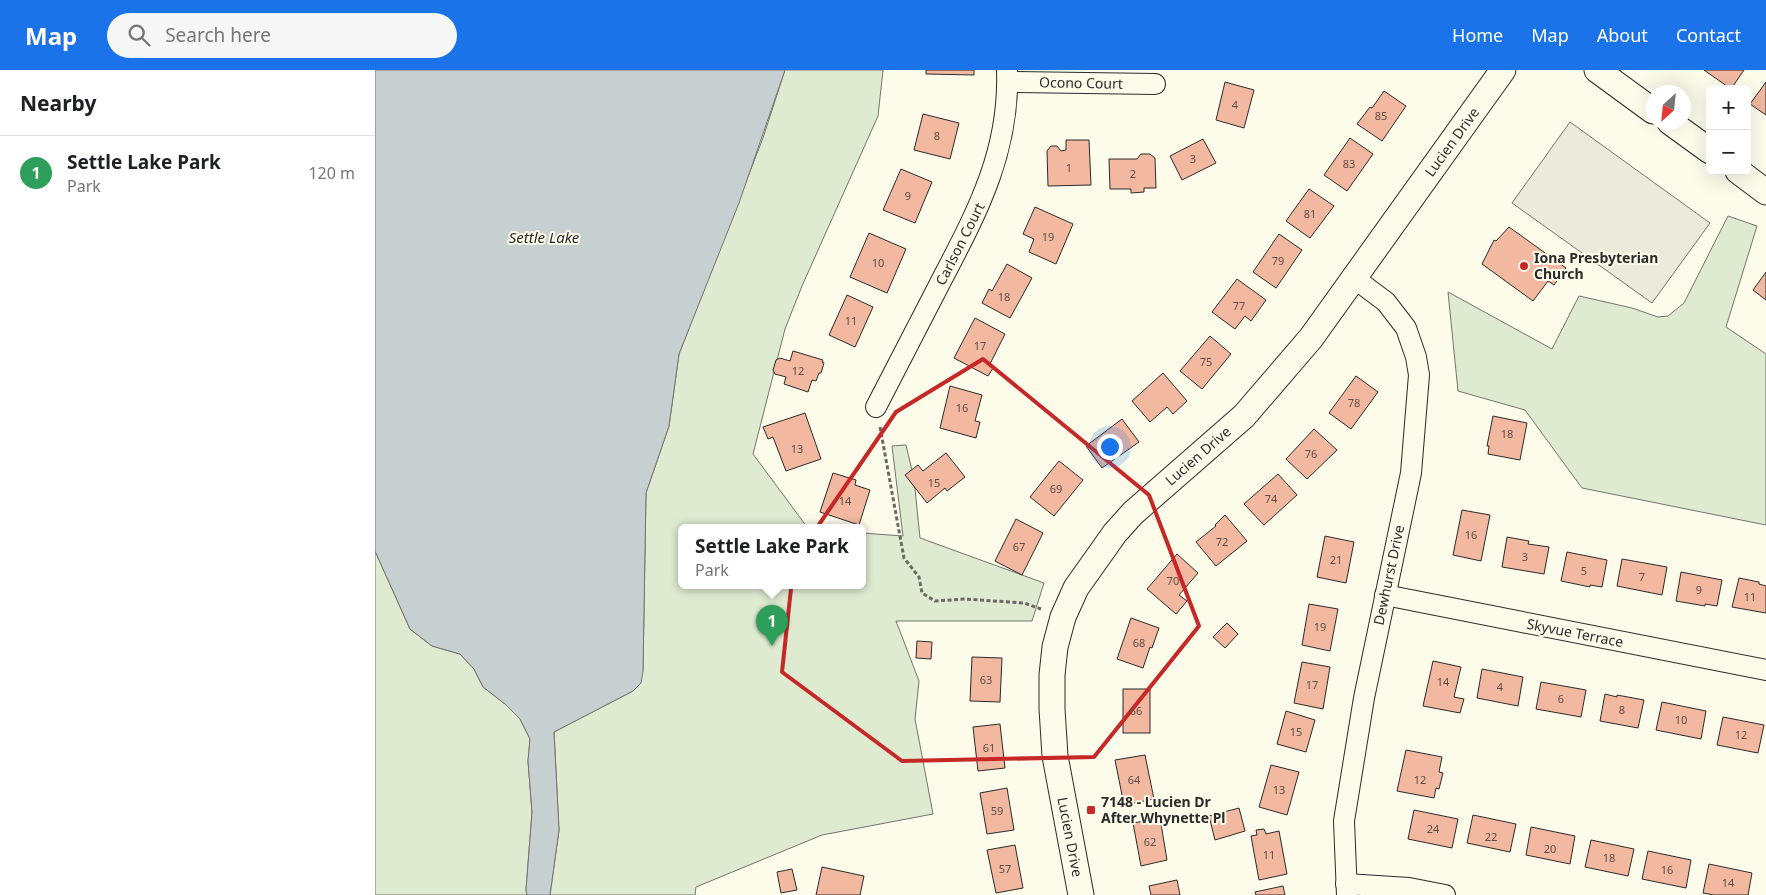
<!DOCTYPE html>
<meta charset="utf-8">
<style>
body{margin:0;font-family:"Noto Sans",sans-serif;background:#f6f6f6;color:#202124}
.controls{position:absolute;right:15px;top:15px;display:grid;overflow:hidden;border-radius:8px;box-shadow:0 5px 20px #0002}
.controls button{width:45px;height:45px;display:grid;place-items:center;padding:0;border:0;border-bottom:1px solid #e0e0e0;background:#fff;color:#202124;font:25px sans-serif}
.compass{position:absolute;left:1271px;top:15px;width:45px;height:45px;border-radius:50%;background:#fff;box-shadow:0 5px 20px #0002;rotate:207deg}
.you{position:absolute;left:734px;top:376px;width:18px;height:18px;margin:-12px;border:4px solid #fff;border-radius:50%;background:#1a73e8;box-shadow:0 0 0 8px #1a73e833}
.badge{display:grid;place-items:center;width:32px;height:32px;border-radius:50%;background:#1a73e8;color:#fff;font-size:16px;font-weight:700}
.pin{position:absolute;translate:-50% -41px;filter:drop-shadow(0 1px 2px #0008)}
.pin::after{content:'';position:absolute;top:26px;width:18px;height:15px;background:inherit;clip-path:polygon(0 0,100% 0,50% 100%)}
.popup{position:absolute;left:303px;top:454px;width:188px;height:65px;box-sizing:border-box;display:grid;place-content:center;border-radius:8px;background:#fff;filter:drop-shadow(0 1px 4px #0005);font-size:16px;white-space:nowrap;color:#757577}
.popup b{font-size:19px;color:#202124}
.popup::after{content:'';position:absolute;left:50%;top:100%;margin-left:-10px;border:10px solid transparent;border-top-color:#fff}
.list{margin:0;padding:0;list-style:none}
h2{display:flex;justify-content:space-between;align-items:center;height:65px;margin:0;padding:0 20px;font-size:21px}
h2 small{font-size:16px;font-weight:400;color:#757577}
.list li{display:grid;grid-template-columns:32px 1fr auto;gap:15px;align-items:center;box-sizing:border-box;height:75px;padding:0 20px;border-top:1px solid #e0e0e0}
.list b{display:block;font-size:19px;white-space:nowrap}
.list p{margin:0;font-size:16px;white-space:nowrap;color:#757577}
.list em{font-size:16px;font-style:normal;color:#757577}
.icon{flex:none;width:28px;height:28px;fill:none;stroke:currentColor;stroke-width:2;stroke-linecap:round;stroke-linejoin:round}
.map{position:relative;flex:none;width:1391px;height:825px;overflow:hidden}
header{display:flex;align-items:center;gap:30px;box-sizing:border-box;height:70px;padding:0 25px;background:#1a73e8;color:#fff}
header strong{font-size:24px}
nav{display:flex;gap:28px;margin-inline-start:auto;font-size:18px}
.search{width:350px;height:45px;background:#f6f6f6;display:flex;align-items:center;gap:12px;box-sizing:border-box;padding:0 18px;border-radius:28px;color:#757577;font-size:19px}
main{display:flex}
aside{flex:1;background:#fff}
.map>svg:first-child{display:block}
.green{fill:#deebd1;stroke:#74746e}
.parking{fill:#eceadb;stroke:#74746e}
.water{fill:#c7d0d0;stroke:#74746e}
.building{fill:#f2b8a0;stroke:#2b2b2b}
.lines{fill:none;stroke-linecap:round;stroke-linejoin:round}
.minor-casing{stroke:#2b2b2b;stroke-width:22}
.tertiary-casing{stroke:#2b2b2b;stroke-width:27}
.path{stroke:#6a6964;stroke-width:3;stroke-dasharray:4 2.5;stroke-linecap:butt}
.minor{stroke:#fdfbea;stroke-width:20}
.tertiary{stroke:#fdfbea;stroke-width:25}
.marked{fill:none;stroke:#c62828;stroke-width:4;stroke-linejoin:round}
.poi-dot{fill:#c62828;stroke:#fdfbea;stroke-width:2}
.labels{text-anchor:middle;stroke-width:4;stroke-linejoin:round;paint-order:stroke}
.number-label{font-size:11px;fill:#5d4e48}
.street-label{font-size:14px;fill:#2b2b2b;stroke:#fdfbea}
.poi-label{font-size:14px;font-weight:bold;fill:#2b2b2b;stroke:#fdfbea;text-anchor:start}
.water-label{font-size:15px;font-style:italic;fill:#2b2b2b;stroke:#fdfbea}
</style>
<header>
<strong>Map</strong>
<div class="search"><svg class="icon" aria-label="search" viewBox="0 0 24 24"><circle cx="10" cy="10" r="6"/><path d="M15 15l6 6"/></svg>Search here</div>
<nav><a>Home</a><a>Map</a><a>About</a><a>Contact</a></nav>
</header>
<main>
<aside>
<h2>Nearby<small></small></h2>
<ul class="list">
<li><span class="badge" style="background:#2e9e5b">1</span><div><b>Settle Lake Park</b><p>Park</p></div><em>120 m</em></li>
</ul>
</aside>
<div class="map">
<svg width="1391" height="825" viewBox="0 0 1391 825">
<rect width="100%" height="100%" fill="#fdfbea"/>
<g class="green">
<polygon points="410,0 508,0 503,46 427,216 410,259 378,384 432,457 307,457 307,515 487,515 487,463 528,466 517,376 531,375 539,409 545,468 669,513 657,551 521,551 544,611 540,649 558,744 447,765 321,817 320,825 175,825 184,760 179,662 258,621 268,601 271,423 294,356 304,284 388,68"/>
<polygon points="1353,146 1382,156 1351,257 1391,284 1391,455 1207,418 1150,340 1083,321 1073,222 1177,279 1204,226 1257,238 1283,247 1293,246 1309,233"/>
<polygon points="0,481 35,559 57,576 85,584 99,599 108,617 130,634 145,649 155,669 153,691 157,742 151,820 152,825 0,825"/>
</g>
<polygon class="parking" points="1195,52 1335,153 1277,233 1137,133"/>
<polygon class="water" points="0,0 410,0 364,133 304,284 294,356 271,423 268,601 266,613 258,621 179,662 184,760 175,825 152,825 151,820 157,742 153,691 155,669 145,649 130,634 108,617 99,599 85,584 57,576 35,559 0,481"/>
<g class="building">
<polygon points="551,0 599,0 599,5 551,4"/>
<polygon points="1329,0 1369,0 1356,19"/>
<polygon points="850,12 879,20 869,58 841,50"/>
<polygon points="1391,12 1391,45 1375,34"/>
<polygon points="1009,21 1031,36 1007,71 982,54 995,37 997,38"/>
<polygon points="548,44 584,53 575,89 539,80"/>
<polygon points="975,68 998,84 972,121 949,105"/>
<polygon points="828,69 841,93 807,110 795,86"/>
<polygon points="691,70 714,70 716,115 673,116 672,81 676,76 682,76 686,81 691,80"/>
<polygon points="766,84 775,84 780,88 781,118 769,118 769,122 756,123 756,119 735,119 734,89 762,89"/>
<polygon points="526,99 557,112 540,153 508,140"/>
<polygon points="934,119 959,136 935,168 911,151"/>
<polygon points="660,137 698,154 681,194 654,182 659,169 648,164"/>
<polygon points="1134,157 1191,198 1179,215 1173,211 1158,231 1107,194 1119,170 1121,171"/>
<polygon points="494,163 531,179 512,223 475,207"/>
<polygon points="904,164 927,180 901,218 878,202"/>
<polygon points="632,194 657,208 635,248 607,233 614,219 617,221"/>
<polygon points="1391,202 1391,230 1378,220"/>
<polygon points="862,209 891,230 876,251 870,246 860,259 837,242"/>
<polygon points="472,225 498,237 480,277 454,265"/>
<polygon points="600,248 630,264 614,296 618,298 613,306 579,288"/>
<polygon points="835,266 856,284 827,319 805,301"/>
<polygon points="418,281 448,290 447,292 449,293 446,303 444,303 441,311 437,310 433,322 409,314 411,307 400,304 398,300 401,290 405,288 415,291"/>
<polygon points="788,303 812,331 798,344 792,337 775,352 757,331"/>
<polygon points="981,306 1003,322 976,359 954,343"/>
<polygon points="575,316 607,325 600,351 605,352 601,368 565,358"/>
<polygon points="430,343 446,389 411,401 398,367 393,369 388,357"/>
<polygon points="1118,346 1152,353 1145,390 1113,384 1114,376 1112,376"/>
<polygon points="747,349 764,372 727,398 711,376"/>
<polygon points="939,359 962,380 932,409 911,389"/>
<polygon points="571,383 590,407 572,421 570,418 552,433 530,405 543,395 548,401"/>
<polygon points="684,391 708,410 679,446 655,427"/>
<polygon points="458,403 481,410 480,415 495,420 484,455 445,442"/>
<polygon points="903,404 922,425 889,455 869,434"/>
<polygon points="1087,440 1115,445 1106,491 1078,485"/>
<polygon points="850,445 872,471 841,496 821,472 841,456 840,455"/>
<polygon points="641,449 668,463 647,505 620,491"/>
<polygon points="950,466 979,472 971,513 942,507"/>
<polygon points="1132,467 1154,471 1153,474 1174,477 1169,504 1127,497"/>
<polygon points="1192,482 1232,490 1227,517 1215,515 1215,517 1186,511"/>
<polygon points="802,484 823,503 804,525 812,531 801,544 772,519"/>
<polygon points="1247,489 1292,497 1287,525 1242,516"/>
<polygon points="1306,502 1347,510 1342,536 1330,534 1330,536 1301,531"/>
<polygon points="1364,508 1384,512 1384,514 1391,516 1391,543 1357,537"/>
<polygon points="934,534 963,539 955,581 927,575"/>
<polygon points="756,548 784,558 777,578 775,577 768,598 742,589"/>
<polygon points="852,553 863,564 850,578 838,567"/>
<polygon points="542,571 557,572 556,589 541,588"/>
<polygon points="597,587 627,588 625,632 595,631"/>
<polygon points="1058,591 1086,597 1079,627 1089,629 1085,643 1048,636"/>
<polygon points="927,592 955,597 948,639 919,633"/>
<polygon points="1107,599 1148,607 1143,636 1102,628"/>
<polygon points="1166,612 1211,620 1206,647 1161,639"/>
<rect x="748" y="619" width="27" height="44"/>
<polygon points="1230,624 1242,627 1242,625 1269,630 1263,658 1225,651"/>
<polygon points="1287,632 1331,641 1326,669 1281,660"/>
<polygon points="911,641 940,650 931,682 902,674"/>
<polygon points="1348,647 1389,655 1383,683 1342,675"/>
<polygon points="625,654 630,698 603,701 598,657"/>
<polygon points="1031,680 1067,687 1064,702 1068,703 1064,719 1061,718 1059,728 1022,721"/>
<polygon points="770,685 779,729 749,735 740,690"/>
<polygon points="896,695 924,702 912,745 884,737"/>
<polygon points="632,718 639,760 612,764 605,723"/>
<polygon points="864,738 870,761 840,770 834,746"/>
<polygon points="1039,740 1083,749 1077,778 1033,769"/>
<polygon points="1098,745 1141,754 1135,782 1092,773"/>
<polygon points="785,748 792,790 766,796 758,753"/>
<polygon points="1156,757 1200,766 1195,794 1151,785"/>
<polygon points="889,759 891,764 904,761 912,804 884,810 876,766 882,765 881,760"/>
<polygon points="1216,770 1259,779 1253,806 1210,797"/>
<polygon points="640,775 648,818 621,823 612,780"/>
<polygon points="1273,781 1316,790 1311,818 1267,809"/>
<polygon points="1334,794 1377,803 1373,825 1339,825 1328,823"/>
<polygon points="447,797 489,806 485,825 441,825"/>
<polygon points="417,799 422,820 406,823 402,802"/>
<polygon points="802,810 805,825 776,825 774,816"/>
<polygon points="908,816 910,825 881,825 880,822"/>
</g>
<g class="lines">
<g class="minor-casing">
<g id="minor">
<polyline points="633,12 780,14"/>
<path d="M501,337C522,297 543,256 564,215C601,144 635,83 632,0"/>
<polyline points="1010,525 1391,600"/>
<polyline points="971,814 1034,818 1070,825"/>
<polyline points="972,825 969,751 989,628 1036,403 1044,305 1041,287 1031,258 1011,232 979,208"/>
</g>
</g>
<g class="tertiary-casing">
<g id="tertiary">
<polyline points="1222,0 1278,41"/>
<polyline points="1295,52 1335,81"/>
<polyline points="1363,101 1391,122"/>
<polyline points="706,825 680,686 677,639 677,605 680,577 688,547 701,518 740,463 758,443 869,346 936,268 1128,0"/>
</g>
</g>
<polyline class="path" points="505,357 529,488 544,507 547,523 560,531 590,529 649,533 666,539"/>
<use href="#minor" class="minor"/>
<use href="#tertiary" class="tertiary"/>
</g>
<path class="marked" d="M608,289L774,425L824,556L719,687L527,691L407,602L419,491L521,342Z"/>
<g class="poi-dot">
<circle cx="1149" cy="196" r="5"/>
<rect x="711" y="735" width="10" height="10" rx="2.5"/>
</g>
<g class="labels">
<g class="number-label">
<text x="860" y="39">4</text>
<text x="1006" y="50">85</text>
<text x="562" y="70">8</text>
<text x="818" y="93">3</text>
<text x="974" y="98">83</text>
<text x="694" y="102">1</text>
<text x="758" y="108">2</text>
<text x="533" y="130">9</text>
<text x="935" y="148">81</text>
<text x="673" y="171">19</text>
<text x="903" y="195">79</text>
<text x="503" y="197">10</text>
<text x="629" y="231">18</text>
<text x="864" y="240">77</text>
<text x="476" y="255">11</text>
<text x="605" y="280">17</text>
<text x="831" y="296">75</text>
<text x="423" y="305">12</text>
<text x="979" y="337">78</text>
<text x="587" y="342">16</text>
<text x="1132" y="368">18</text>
<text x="422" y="383">13</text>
<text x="936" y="388">76</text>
<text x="559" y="417">15</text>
<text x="681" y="423">69</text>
<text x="896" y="433">74</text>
<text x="470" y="435">14</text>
<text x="1096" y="469">16</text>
<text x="847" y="476">72</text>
<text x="644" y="481">67</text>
<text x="1150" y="491">3</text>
<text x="961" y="494">21</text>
<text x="1209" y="505">5</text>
<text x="1267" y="511">7</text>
<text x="798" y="515">70</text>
<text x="1324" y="524">9</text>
<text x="1375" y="531">11</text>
<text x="945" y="561">19</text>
<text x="764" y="577">68</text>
<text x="611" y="614">63</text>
<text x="1068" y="616">14</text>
<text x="937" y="619">17</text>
<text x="1125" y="621">4</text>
<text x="1186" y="633">6</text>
<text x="1247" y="644">8</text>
<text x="761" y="645">66</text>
<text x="1306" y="654">10</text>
<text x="921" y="666">15</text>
<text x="1366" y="669">12</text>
<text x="614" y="682">61</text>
<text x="759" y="714">64</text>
<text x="1045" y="714">12</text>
<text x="904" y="724">13</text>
<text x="622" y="745">59</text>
<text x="1058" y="763">24</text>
<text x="1116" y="771">22</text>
<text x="775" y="776">62</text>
<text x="1175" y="783">20</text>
<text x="894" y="789">11</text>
<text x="1234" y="792">18</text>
<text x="630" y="803">57</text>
<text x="1292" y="804">16</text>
<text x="1353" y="817">14</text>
</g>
<g class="street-label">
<text transform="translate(706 13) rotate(1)" y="5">Ocono Court</text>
<text transform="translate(1077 72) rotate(-54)" y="5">Lucien Drive</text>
<text transform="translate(585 174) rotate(-63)" y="5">Carlson Court</text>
<text transform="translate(823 386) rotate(-41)" y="5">Lucien Drive</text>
<text transform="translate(1014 505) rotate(-78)" y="5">Dewhurst Drive</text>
<text transform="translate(1200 563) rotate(11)" y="5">Skyvue Terrace</text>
<text transform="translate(695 767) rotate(79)" y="5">Lucien Drive</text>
</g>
<g class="poi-label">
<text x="1159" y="193">Iona Presbyterian<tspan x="1159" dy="16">Church</tspan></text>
<text x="726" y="737">7148 - Lucien Dr<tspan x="726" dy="16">After Whynette Pl</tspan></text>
</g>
<g class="water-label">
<text x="169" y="173">Settle Lake</text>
</g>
</g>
</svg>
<div class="controls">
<button>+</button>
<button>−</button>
</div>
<svg class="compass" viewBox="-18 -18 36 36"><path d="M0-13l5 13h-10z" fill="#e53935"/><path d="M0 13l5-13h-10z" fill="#757577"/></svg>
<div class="you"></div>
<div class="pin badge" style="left:397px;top:576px;background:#2e9e5b">1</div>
<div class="popup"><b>Settle Lake Park</b>Park</div>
</div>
</main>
